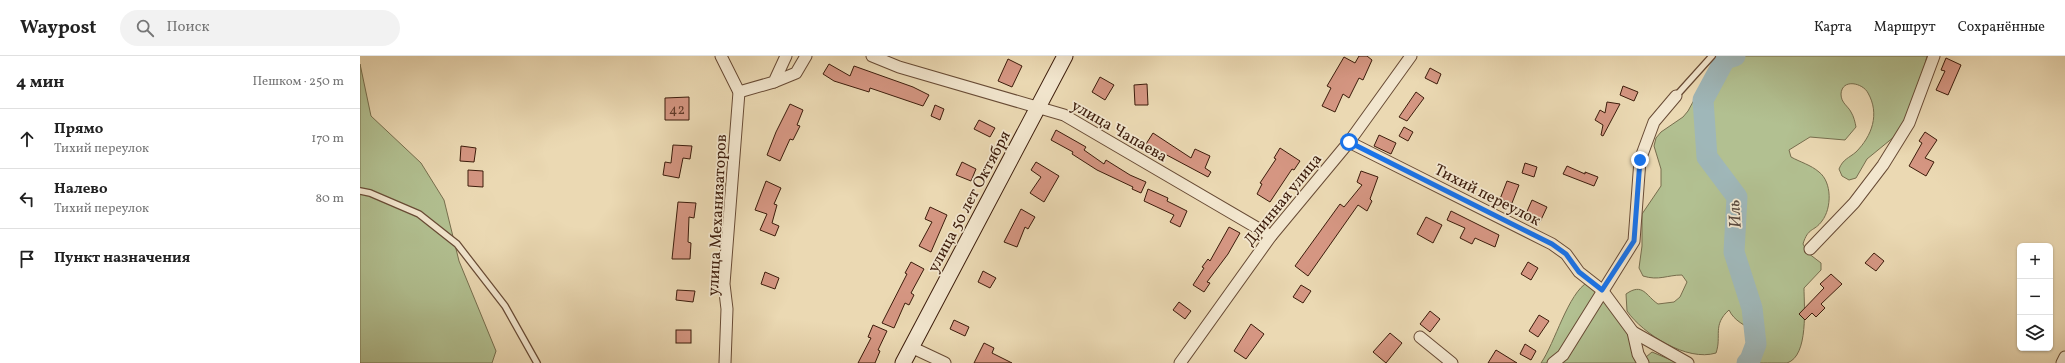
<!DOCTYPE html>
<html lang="ru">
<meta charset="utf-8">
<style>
body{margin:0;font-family:Vollkorn,serif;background:#f2f2f2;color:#222}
.controls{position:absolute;right:12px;bottom:12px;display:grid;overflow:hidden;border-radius:6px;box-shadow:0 1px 3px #0004}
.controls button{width:36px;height:36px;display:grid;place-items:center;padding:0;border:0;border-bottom:1px solid #e0e0e0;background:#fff;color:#222;font:20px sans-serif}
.stop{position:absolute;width:12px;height:12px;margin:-9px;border:3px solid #1a73e8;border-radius:50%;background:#fff}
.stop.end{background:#1a73e8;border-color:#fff;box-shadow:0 1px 4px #0008}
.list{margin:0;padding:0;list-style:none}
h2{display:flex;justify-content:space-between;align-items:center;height:52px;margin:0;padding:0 16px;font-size:17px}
h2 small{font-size:13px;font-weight:400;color:#767676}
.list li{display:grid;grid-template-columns:26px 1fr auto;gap:12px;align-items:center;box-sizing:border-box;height:60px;padding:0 16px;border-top:1px solid #e0e0e0}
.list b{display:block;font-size:15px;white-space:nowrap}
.list p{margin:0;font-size:13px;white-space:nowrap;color:#767676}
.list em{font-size:13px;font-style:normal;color:#767676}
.icon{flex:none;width:22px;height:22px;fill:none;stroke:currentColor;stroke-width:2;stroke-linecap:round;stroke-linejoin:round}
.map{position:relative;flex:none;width:1705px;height:307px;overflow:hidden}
header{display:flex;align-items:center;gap:24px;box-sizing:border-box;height:56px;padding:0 20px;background:#fff;border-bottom:1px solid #e0e0e0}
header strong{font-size:19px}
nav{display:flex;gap:22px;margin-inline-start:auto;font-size:14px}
.search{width:280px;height:36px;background:#f2f2f2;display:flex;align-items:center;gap:10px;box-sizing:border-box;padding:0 14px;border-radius:22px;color:#767676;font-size:15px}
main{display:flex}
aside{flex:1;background:#fff}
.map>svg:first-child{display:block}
.green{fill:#b2c091;stroke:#776e4e}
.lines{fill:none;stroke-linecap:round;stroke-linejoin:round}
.river{stroke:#9fb7b9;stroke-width:21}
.building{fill:#d59682;stroke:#3c1c0b}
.lane-casing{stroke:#684b35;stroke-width:8}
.street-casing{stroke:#684b35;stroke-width:13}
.secondary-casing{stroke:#3c1c0b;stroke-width:17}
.lane{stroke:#f2e6ce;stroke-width:5.5}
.street{stroke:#f2e6ce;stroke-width:11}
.secondary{stroke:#f2e6ce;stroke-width:15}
.route{stroke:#1a73e8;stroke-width:5}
.labels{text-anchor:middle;stroke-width:3.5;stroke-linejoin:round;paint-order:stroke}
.number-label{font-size:14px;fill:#623a29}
.street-label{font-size:16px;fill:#3c1c0b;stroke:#f2e6ce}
.water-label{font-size:17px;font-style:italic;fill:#5a4a3f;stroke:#f2e6ce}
</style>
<header>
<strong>Waypost</strong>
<div class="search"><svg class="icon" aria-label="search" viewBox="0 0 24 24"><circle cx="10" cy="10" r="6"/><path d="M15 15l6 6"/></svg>Поиск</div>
<nav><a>Карта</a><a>Маршрут</a><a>Сохранённые</a></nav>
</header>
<main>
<aside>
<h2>4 мин<small>Пешком · 250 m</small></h2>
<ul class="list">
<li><svg class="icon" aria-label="ahead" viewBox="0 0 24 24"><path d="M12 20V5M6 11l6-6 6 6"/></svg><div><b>Прямо</b><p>Тихий переулок</p></div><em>170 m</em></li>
<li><svg class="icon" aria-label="left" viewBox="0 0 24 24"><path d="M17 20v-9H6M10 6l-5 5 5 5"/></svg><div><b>Налево</b><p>Тихий переулок</p></div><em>80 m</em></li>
<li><svg class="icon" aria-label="arrive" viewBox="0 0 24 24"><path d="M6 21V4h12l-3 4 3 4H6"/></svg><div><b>Пункт назначения</b></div></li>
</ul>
</aside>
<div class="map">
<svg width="1705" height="307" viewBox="0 0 1705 307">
<rect width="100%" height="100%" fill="#ebd9b3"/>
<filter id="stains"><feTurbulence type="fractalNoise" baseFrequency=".005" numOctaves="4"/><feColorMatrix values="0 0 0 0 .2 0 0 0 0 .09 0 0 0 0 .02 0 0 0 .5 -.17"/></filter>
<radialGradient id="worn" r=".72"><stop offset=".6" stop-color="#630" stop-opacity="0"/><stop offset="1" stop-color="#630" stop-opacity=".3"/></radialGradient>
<g class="green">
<path d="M1358,0H1567L1561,24L1540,76L1507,103L1496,122L1489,124L1482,120L1479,113C1483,103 1489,102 1496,96C1512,80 1520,58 1508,37C1503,27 1482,22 1481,38C1481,47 1488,50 1491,56C1494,61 1495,66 1496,71L1485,84L1450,81L1429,94L1431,101C1440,106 1451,109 1459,116C1472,126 1472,152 1462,165C1454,176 1448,171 1443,188L1448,197L1461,207V214L1444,232C1444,250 1449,300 1427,307C1419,307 1405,307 1396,307C1412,268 1380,277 1369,254C1352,269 1362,280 1356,297C1327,306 1283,278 1267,255L1266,238C1283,226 1286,240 1298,248L1314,246L1320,241L1327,226L1322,219C1307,219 1299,225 1283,220L1279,212L1282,190V158L1301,130V113L1294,90L1296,82L1301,76L1323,61L1328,55Z"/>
<polygon points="0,8 11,60 61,107 84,144 99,205 136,295 132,307 0,307"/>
<path d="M1228,226L1267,274L1281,307H1181C1195,287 1208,237 1228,226Z"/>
<polygon points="1292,296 1318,307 1287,307 1286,301"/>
</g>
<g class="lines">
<polyline class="river" points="1375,0 1365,3 1343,44 1347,101 1377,141 1374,196 1392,252 1396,288 1390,304 1387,307"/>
</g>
<g class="building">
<polygon points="999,0 1007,0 1012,4 1003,24 999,22 989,42 983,38 975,56 962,50 971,32 967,30 984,1 995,7"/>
<polygon points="1586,2 1601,9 1588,39 1576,34 1585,15 1581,14"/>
<polygon points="648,3 662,10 652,31 638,25"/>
<polygon points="469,8 490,20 494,10 553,31 569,39 563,50 510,32 509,36 474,25 463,18"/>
<polygon points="1070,12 1081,18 1077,28 1065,22"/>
<polygon points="740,21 754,29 745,44 732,36"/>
<polygon points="787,28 788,49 775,49 774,29"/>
<polygon points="1263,30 1278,36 1274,45 1260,39"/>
<polygon points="1056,36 1064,42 1047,65 1039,61"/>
<polygon points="329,41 329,64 305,64 305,42"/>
<polygon points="1247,46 1260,48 1243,80 1241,79 1243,69 1235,64 1240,54 1245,57"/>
<polygon points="430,48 443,54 437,69 440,70 433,84 430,83 420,105 407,99 416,76"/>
<polygon points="575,49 584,53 580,64 571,60"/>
<polygon points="619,64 635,72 630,81 614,73"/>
<polygon points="1044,71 1053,76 1048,85 1039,80"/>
<polygon points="696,74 726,91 724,94 744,108 746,104 770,119 786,126 781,137 772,133 773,131 737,114 712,98 713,96 691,84"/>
<polygon points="1565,76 1577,84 1565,102 1574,106 1566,120 1549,110 1562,87 1559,85"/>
<polygon points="793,77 831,102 835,93 850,100 845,112 851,116 848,121 786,88"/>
<polygon points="1019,79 1036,87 1031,98 1014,90"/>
<polygon points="313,89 332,90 330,103 323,102 319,122 303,119 305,106 311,107"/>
<polygon points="101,90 116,92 114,106 100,105"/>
<polygon points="920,92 940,105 934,114 932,113 910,146 897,138 902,128 900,127 916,103 914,102"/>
<polygon points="602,106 616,113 611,125 596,119"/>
<polygon points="676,106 699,120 684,146 670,137 681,121 671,114"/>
<polygon points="1165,107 1177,111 1174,121 1162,117"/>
<polygon points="1207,110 1225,118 1225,116 1238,121 1234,130 1203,118"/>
<polygon points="108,114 123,115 123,131 108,130"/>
<polygon points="1001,115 1018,121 1010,143 1012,145 1007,155 998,149 948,220 935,210 980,148 984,151 1002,129 997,126"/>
<polygon points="406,125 421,132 414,148 417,149 412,167 419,170 415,180 400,174 407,158 395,154"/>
<polygon points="1147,125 1159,129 1152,147 1140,143"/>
<polygon points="788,133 808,142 807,145 827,155 820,171 810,166 814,159 784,145"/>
<polygon points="1172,144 1187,151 1180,166 1165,160"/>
<polygon points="318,146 336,147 334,162 329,161 328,186 331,187 330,203 312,203"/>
<polygon points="570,151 587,159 571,196 559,190 572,166 565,163"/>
<polygon points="661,153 675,161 668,173 665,171 657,191 644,186"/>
<polygon points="1091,155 1139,179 1135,191 1115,182 1112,188 1100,182 1105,172 1087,164"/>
<polygon points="1066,161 1082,169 1073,187 1057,178"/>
<polygon points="869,171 880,177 868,198 847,226 850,227 844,236 833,229 844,212 842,211 848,203 850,205"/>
<polygon points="1514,197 1524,205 1516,215 1505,207"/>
<polygon points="551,206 564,213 551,237 554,239 549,249 545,247 534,272 522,267 547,218 545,217"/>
<polygon points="1168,206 1178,212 1171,224 1161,218"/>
<polygon points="623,215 636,222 630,232 618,226"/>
<polygon points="405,216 419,222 415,233 401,228"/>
<polygon points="1471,218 1482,228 1461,248 1465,252 1456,261 1452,257 1445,264 1439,258 1464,232 1460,228"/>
<polygon points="941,229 951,235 943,247 933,241"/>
<polygon points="317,234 335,235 333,246 316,244"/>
<polygon points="819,246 831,255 825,263 813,254"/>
<polygon points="1070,255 1080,263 1070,276 1060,268"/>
<polygon points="1179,259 1189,265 1178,281 1169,275"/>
<polygon points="594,264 609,271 605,280 590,273"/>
<polygon points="891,268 904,278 886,303 874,295"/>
<polygon points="513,269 527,275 518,294 520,295 515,307 498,307 511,282 508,281"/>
<rect x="316" y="274" width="15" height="13"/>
<polygon points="1030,277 1042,287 1026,307 1013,296"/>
<polygon points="624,287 634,292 632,297 652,307 614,307"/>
<polygon points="1165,288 1176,295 1171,304 1160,298"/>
<polygon points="1136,294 1157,307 1128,307"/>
</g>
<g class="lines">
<g class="lane-casing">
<g id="lane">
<polyline points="1316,40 1352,0"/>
<polyline points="0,135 10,137 59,158 97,188 145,250 177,307"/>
</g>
</g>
<g class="street-casing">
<g id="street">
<polyline points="361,0 379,36 364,228 367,253 365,307"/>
<polyline points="512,0 539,11 704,59 911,180"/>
<polyline points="414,26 436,17 446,0"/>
<polyline points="379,36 414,26 426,0"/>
<polyline points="989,86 1192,188 1206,198 1219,216 1242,234 1273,276 1278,298 1283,307"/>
<polyline points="1450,193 1494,147 1523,109 1549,67 1574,0"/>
<polyline points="1273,276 1328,307"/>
<polyline points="1060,281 1092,307"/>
<polyline points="551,291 585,307"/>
<polyline points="820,307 911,180 989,86 1051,0"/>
<polyline points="1193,307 1203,299 1274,185 1280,104 1294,66 1316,40"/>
<polyline points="1702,307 1705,301"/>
</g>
</g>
<g class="secondary-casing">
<polyline id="secondary" points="543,307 705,0"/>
</g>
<use href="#lane" class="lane"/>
<use href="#street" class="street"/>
<use href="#secondary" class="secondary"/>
</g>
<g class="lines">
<polyline class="route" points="989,86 1192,188 1206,198 1219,216 1242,234 1274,185 1280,104"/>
</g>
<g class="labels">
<g class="number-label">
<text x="317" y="58">42</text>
</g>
<g class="street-label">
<text transform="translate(760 74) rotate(30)" y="6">улица Чапаева</text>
<text transform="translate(1128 138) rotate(27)" y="6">Тихий переулок</text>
<text transform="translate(922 143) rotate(-51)" y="6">Длинная улица</text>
<text transform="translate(608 145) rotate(-62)" y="6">улица 50 лет Октября</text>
<text transform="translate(356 159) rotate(-87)" y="6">улица Механизаторов</text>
</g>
<g class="water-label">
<text transform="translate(1374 158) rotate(-93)" y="6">Иль</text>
</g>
</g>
<rect width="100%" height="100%" filter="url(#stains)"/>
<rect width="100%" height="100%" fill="url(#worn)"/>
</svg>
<div class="controls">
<button>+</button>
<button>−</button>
<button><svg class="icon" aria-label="layers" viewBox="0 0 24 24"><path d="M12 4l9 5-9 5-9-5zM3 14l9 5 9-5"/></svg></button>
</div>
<div class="stop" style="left:989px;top:86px"></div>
<div class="stop end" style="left:1280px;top:104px"></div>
</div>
</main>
